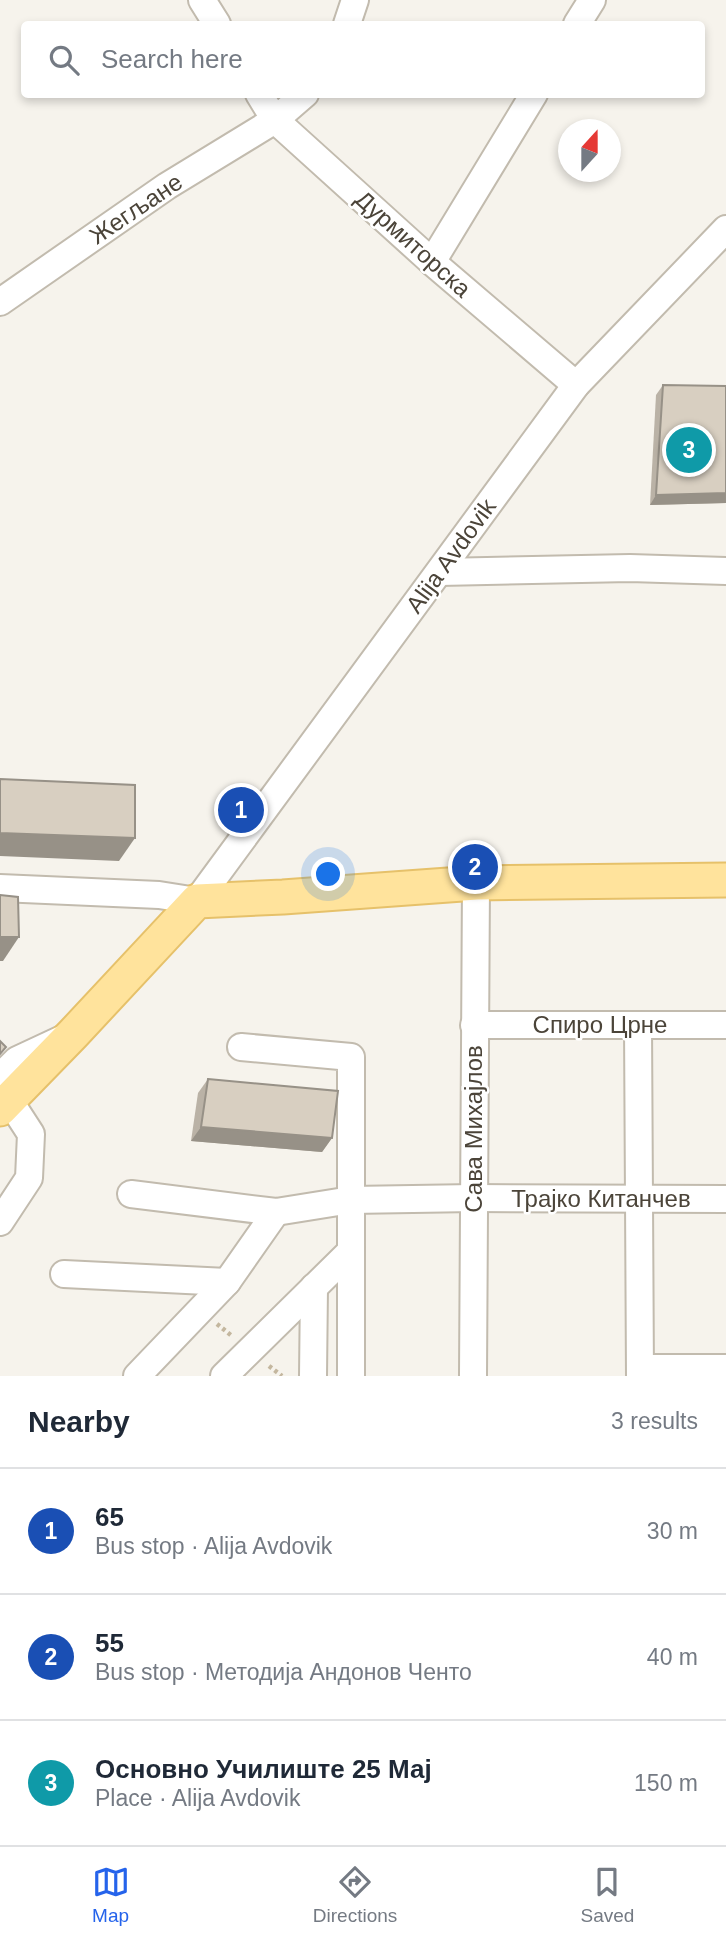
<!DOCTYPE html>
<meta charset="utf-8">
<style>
body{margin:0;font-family:Arial,sans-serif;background:#f6f6f7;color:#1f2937}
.compass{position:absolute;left:558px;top:119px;width:63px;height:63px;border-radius:50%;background:#fff;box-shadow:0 4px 10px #0003;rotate:21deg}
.you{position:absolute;left:329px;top:875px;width:24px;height:24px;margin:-18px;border:5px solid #fff;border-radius:50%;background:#1a73e8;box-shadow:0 0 0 10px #1a73e833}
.badge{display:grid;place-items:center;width:46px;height:46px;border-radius:50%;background:#2563eb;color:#fff;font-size:23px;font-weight:700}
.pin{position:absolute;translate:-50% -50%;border:4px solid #fff;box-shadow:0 2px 7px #0006}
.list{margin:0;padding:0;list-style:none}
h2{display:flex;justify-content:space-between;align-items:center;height:91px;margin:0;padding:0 28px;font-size:30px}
h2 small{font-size:23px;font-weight:400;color:#747a83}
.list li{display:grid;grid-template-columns:46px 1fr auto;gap:21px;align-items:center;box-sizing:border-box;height:126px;padding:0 28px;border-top:2px solid #e0e1e3}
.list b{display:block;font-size:26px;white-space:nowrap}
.list p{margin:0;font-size:23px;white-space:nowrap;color:#747a83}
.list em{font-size:23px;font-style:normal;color:#747a83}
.icon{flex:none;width:38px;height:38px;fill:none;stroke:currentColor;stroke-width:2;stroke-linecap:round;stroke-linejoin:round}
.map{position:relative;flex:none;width:726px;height:1376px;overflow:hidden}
.search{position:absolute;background:#fff;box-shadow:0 4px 10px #0003;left:21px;right:21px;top:21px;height:77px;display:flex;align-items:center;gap:18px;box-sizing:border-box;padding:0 24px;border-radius:7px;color:#747a83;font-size:26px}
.sheet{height:469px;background:#fff}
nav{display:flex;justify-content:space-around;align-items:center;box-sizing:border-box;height:98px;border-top:2px solid #e0e1e3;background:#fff;font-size:19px;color:#747a83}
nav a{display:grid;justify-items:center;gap:4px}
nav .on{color:#2563eb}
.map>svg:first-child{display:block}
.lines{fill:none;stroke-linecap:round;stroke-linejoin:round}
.minor-casing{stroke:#c2bbae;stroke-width:30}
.major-casing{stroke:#e6c16a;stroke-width:37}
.path{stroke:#c4b79f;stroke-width:4.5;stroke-dasharray:3.5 3.5;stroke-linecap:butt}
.minor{stroke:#fff;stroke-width:26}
.major{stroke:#ffe39c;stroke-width:33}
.wall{fill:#bab2a6}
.shaded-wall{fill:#979187}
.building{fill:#d8cfc1;stroke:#979187;stroke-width:2}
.labels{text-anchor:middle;stroke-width:5;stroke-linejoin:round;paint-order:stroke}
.street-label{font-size:24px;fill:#4b4439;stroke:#fff}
</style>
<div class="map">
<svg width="726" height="1376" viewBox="0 0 726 1376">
<rect width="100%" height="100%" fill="#f6f3ec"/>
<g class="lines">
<g class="minor-casing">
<g id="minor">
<polyline points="202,0 217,24"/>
<polyline points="347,24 355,0"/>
<polyline points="577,24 592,0"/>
<polyline points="259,94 275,120 432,262 576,385"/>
<polyline points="432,262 534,94"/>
<polyline points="0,302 167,186 275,120 305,94"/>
<polyline points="440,572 630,568 726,571"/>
<polyline points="0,888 159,895 197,901 576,385 726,229"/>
<polyline points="474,1025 726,1025"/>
<polyline points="638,1025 640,1376"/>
<polyline points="241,1047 351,1057 351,1376"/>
<polyline points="0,1077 17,1060 62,1039"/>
<polyline points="131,1194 276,1212 351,1200 474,1198 726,1199"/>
<polyline points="0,1222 29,1178 31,1134 9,1100"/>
<polyline points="64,1274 227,1282 276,1212"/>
<polyline points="641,1368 726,1368"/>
<polyline points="137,1376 227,1282"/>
<polyline points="224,1376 351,1251"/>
<polyline points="313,1376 314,1287"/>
<polyline points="473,1376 476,883"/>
</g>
</g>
<g class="major-casing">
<polyline id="major" points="0,1109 73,1034 197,901 283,897 476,883 726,880"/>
</g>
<g class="path">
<polyline points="217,1324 232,1336"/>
<polyline points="269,1366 282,1376"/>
</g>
<use href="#minor" class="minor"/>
<use href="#major" class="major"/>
</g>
<g class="wall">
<polygon points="663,385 726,386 726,503 650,505 656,395"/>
<polygon points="208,1079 332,1138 322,1152 191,1141 198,1093"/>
</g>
<g class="shaded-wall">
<polygon points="726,493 726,503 650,505 656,495"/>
<polygon points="0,833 135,838 119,861 0,856"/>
<polygon points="0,937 19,937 3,961 0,961"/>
<polygon points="201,1127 332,1138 322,1152 191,1141"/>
</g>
<g class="building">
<polygon points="663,385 726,386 726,493 656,495"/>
<polygon points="0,779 135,785 135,838 0,833"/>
<polygon points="0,895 18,897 19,937 0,937"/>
<polygon points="0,1041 6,1047 0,1054"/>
<polygon points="208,1079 338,1091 332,1138 201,1127"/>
</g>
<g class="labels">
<g class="street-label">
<text transform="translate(136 209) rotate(-34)" y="8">Жегљане</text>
<text transform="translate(413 244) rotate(42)" y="8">Дурмиторска</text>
<text transform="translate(451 556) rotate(-54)" y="8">Alija Avdovik</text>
<text x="600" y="1033">Спиро Црне</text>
<text transform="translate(474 1129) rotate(-90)" y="8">Сава Михајлов</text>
<text x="601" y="1207">Трајко Китанчев</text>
</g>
</g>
</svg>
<svg class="compass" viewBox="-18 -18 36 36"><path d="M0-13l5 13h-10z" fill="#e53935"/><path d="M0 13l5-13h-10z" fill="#747a83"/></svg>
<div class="you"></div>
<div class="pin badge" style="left:241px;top:810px;background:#1a4fb4">1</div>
<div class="pin badge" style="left:475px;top:867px;background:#1a4fb4">2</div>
<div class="pin badge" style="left:689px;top:450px;background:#0f9aa8">3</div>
<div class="search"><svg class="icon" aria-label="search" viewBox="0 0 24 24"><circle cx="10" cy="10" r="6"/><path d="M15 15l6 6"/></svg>Search here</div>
</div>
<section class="sheet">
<h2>Nearby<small>3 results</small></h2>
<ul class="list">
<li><span class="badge" style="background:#1a4fb4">1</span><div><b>65</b><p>Bus stop · Alija Avdovik</p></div><em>30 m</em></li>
<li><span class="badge" style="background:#1a4fb4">2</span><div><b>55</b><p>Bus stop · Методија Андонов Ченто</p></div><em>40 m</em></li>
<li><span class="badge" style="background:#0f9aa8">3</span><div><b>Основно Училиште 25 Мај</b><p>Place · Alija Avdovik</p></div><em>150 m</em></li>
</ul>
</section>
<nav>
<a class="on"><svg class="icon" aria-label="map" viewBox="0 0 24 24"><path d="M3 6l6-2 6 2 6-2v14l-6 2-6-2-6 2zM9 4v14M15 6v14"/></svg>Map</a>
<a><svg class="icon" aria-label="directions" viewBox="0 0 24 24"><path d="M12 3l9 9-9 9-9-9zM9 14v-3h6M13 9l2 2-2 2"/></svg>Directions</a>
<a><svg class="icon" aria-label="saved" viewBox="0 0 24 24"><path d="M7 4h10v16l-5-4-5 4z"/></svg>Saved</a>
</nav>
